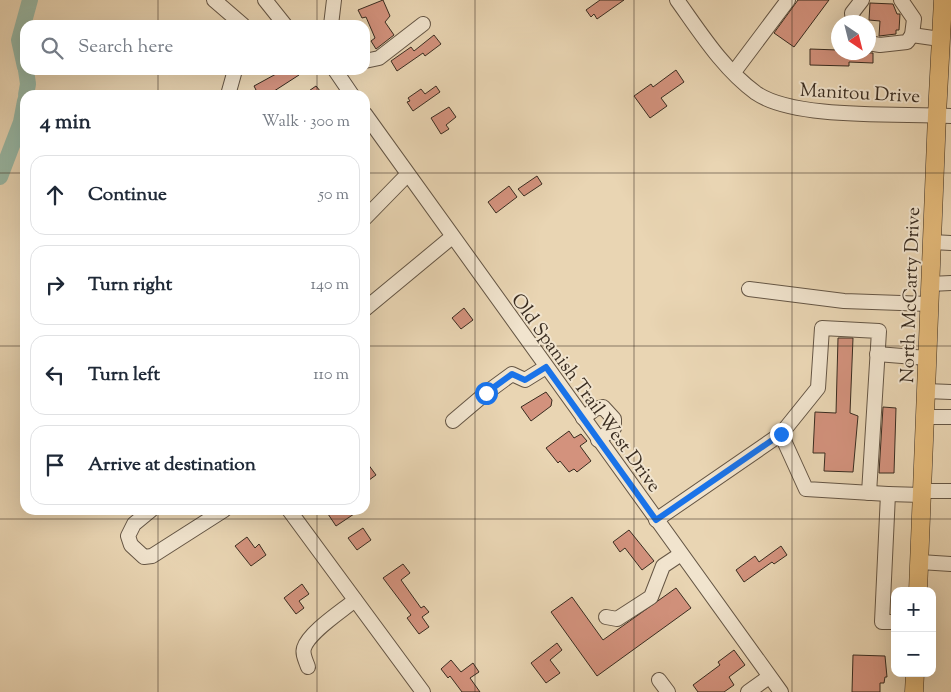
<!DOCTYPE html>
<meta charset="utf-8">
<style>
body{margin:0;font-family:"Sorts Mill Goudy",serif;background:#f6f6f7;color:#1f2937}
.controls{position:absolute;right:15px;bottom:15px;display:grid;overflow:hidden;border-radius:10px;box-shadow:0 5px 20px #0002}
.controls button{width:45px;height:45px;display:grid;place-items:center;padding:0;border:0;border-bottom:1px solid #e0e1e3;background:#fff;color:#1f2937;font:25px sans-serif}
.compass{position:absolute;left:831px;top:15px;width:45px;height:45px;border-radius:50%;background:#fff;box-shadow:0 5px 20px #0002;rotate:145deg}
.stop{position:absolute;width:15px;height:15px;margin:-11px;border:4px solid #1a73e8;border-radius:50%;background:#fff}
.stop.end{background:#1a73e8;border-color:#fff;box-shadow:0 1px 5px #0008}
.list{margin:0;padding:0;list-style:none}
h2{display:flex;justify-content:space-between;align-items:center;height:65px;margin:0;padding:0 20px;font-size:21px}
h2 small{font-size:16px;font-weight:400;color:#747a83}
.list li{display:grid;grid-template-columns:32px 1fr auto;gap:15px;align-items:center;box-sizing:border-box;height:80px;margin:0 10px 10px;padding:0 10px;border:1px solid #e0e1e3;border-radius:15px}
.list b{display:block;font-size:19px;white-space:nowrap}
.list em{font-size:16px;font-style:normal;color:#747a83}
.icon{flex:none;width:28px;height:28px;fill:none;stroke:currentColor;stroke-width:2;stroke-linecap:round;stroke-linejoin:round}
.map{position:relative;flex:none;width:951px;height:692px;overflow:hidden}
.search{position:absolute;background:#fff;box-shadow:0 5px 20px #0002;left:20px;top:20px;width:350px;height:55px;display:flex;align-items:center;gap:12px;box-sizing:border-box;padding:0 18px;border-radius:15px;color:#747a83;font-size:19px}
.panel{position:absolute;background:#fff;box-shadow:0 5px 20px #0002;left:20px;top:90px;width:350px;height:425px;border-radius:15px}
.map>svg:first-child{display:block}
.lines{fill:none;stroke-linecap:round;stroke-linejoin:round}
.river{stroke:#99b9a6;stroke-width:16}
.building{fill:#d3927d;stroke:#392c20}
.minor-casing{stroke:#655645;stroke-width:16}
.major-casing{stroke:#392c20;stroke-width:19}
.minor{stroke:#f1e4ce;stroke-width:14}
.major{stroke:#e4ba7a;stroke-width:18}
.route{stroke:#1a73e8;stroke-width:6}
.grid{fill:none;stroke:#392c20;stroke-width:1;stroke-opacity:0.55}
.labels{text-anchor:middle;stroke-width:4;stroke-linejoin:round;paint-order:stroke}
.street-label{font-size:19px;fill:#392c20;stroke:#f1e4ce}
</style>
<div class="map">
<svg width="951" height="692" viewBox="0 0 951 692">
<rect width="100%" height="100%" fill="#e9d5b3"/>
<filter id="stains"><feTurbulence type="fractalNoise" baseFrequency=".004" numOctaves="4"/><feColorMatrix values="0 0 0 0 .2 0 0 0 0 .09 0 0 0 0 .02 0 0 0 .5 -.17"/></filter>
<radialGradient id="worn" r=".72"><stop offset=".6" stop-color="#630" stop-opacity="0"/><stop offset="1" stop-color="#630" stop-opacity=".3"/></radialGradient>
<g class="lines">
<g class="river">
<polyline points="25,67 19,40 30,0"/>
<polyline points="26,70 28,84 26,95"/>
<polyline points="0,177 21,122 25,101"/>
</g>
</g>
<g class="building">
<polygon points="383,0 390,16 385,22 394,35 376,49 371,41 375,38 366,17 362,18 358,10"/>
<polygon points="600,0 624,0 597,19 594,14 591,17 586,10"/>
<polygon points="798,0 829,0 794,47 774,33"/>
<polygon points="870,3 893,4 897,14 900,14 899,30 896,30 896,34 879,36 880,21 869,20"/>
<polygon points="434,35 441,44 425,56 423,53 397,71 391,61 411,47 414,51"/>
<polygon points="810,49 838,50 838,52 873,53 873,63 849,62 849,66 810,65"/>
<polygon points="274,70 296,70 299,75 268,95 248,95 256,90 254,86 276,74"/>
<polygon points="676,70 684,82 661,98 667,106 650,118 634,96 651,84 653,87"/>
<polygon points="316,86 321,92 317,95 303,95"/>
<polygon points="436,86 440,92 413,111 407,102 410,101 408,98 421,89 425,94"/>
<polygon points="449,107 456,117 446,125 449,129 441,134 431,118"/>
<polygon points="537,176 542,184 524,196 518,189"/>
<polygon points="509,186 517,197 496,213 488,202"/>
<polygon points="464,308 473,320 461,329 452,318"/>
<polygon points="838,338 853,338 850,413 858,416 853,472 824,471 825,453 813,453 815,412 836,413"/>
<polygon points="546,392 552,400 551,406 531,421 521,407"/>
<polygon points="883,407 896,408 894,473 879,473"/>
<polygon points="569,431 574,438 581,434 587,441 580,446 591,461 577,472 574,469 569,472 560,461 558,463 546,448"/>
<polygon points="365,460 376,475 365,483"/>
<polygon points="335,510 360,510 336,526 328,514"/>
<polygon points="363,528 371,540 357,550 348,538"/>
<polygon points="629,530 654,561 642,570 625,548 620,552 613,542"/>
<polygon points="247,537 255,548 259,544 266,555 251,566 235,546"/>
<polygon points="781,546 787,555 774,564 772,562 744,582 736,570 755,556 759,562"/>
<polygon points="403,564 410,573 401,580 421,608 424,606 429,612 422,617 429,627 419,634 407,618 411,615 383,578"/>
<polygon points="302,584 309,594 299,601 304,608 296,614 284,598"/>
<polygon points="676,588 691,608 597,676 551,612 572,597 603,640"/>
<polygon points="557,643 562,650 550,660 560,673 546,683 531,663"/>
<polygon points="734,650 745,665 729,677 734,685 724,692 698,692 693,685 720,665 718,662"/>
<polygon points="853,655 885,656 887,677 885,677 884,683 880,683 880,692 852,692"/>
<polygon points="451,660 461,672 473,663 479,672 470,678 480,692 462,692 450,676 448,678 441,669"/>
</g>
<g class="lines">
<g class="minor-casing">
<g id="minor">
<polyline points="214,0 243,25"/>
<polyline points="265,0 285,25"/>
<path d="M677,0C700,32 723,69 756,93C795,120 901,113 951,116"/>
<polyline points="853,22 852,13 862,0"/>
<polyline points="331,25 334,0"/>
<polyline points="912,35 940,39"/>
<polyline points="868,43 880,45 907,42 912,35 914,19 901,0"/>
<polyline points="365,61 379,58 423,24"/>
<polyline points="335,70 352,95"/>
<polyline points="734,72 788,0"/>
<polyline points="228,95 235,70"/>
<polyline points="365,114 781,692"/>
<polyline points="365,218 407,175"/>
<polyline points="932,242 951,243"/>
<polyline points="930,284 951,283"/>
<polyline points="749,289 844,301 929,304"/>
<polyline points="365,309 452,237"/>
<polyline points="877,354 927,358"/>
<polyline points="926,391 951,392"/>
<polyline points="925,417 951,417"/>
<polyline points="583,418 595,409 603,407 614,419 614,428 598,440"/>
<polyline points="453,421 486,393 512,374 525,380 546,367"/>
<polyline points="781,434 818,388 822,328 879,331 869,493"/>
<polyline points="922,491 951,491"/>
<polyline points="151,510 134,524 128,536 131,545 144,557 152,556 224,510"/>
<polyline points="289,510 423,692"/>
<polyline points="656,520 781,434 806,489 888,494"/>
<polyline points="920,562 951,564"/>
<polyline points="606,617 617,619 651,597 663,566 681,554"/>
<polyline points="895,622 882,622 888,494 922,495"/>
<path d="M308,667C306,661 302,654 304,648C309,632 342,611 355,600"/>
<polyline points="659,680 668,692"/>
<polyline points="748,692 769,677"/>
</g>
</g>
<g class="major-casing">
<g id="major">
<polyline points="918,591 937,115 943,0"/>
<polyline points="914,692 915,673"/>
</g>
</g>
<use href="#minor" class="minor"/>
<use href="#major" class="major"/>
</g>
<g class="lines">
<polyline class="route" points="486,393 512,374 525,380 546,367 656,520 781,434"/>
</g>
<path class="grid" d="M158,0V25M317,0V25M475,0V692M634,0V692M792,0V692M158,70V95M317,70V95M0,173H25M365,173H951M0,346H25M365,346H951M158,510V692M317,510V692M0,519H951"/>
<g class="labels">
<g class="street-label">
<text transform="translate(860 92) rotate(3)" y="7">Manitou Drive</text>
<text transform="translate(909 295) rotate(-88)" y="7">North McCarty Drive</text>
<text transform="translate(587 392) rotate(54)" y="7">Old Spanish Trail West Drive</text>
</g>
</g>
<rect width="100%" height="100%" filter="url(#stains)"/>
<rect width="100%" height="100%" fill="url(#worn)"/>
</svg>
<div class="controls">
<button>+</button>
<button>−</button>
</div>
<svg class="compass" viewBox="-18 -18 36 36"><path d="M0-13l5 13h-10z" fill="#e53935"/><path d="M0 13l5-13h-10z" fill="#747a83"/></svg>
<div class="stop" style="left:486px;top:393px"></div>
<div class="stop end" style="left:781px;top:434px"></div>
<div class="search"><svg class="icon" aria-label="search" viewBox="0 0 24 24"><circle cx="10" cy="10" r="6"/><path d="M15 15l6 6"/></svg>Search here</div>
<section class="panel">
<h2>4 min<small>Walk · 300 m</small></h2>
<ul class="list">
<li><svg class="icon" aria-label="ahead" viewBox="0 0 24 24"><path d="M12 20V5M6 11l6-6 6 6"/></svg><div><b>Continue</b></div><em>50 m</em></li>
<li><svg class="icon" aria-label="right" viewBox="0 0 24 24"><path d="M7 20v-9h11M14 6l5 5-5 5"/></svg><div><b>Turn right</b></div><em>140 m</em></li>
<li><svg class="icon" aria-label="left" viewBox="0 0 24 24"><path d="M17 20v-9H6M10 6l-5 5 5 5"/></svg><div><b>Turn left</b></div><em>110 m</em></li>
<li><svg class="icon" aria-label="arrive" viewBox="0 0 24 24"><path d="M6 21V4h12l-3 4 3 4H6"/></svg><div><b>Arrive at destination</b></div></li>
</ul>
</section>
</div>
